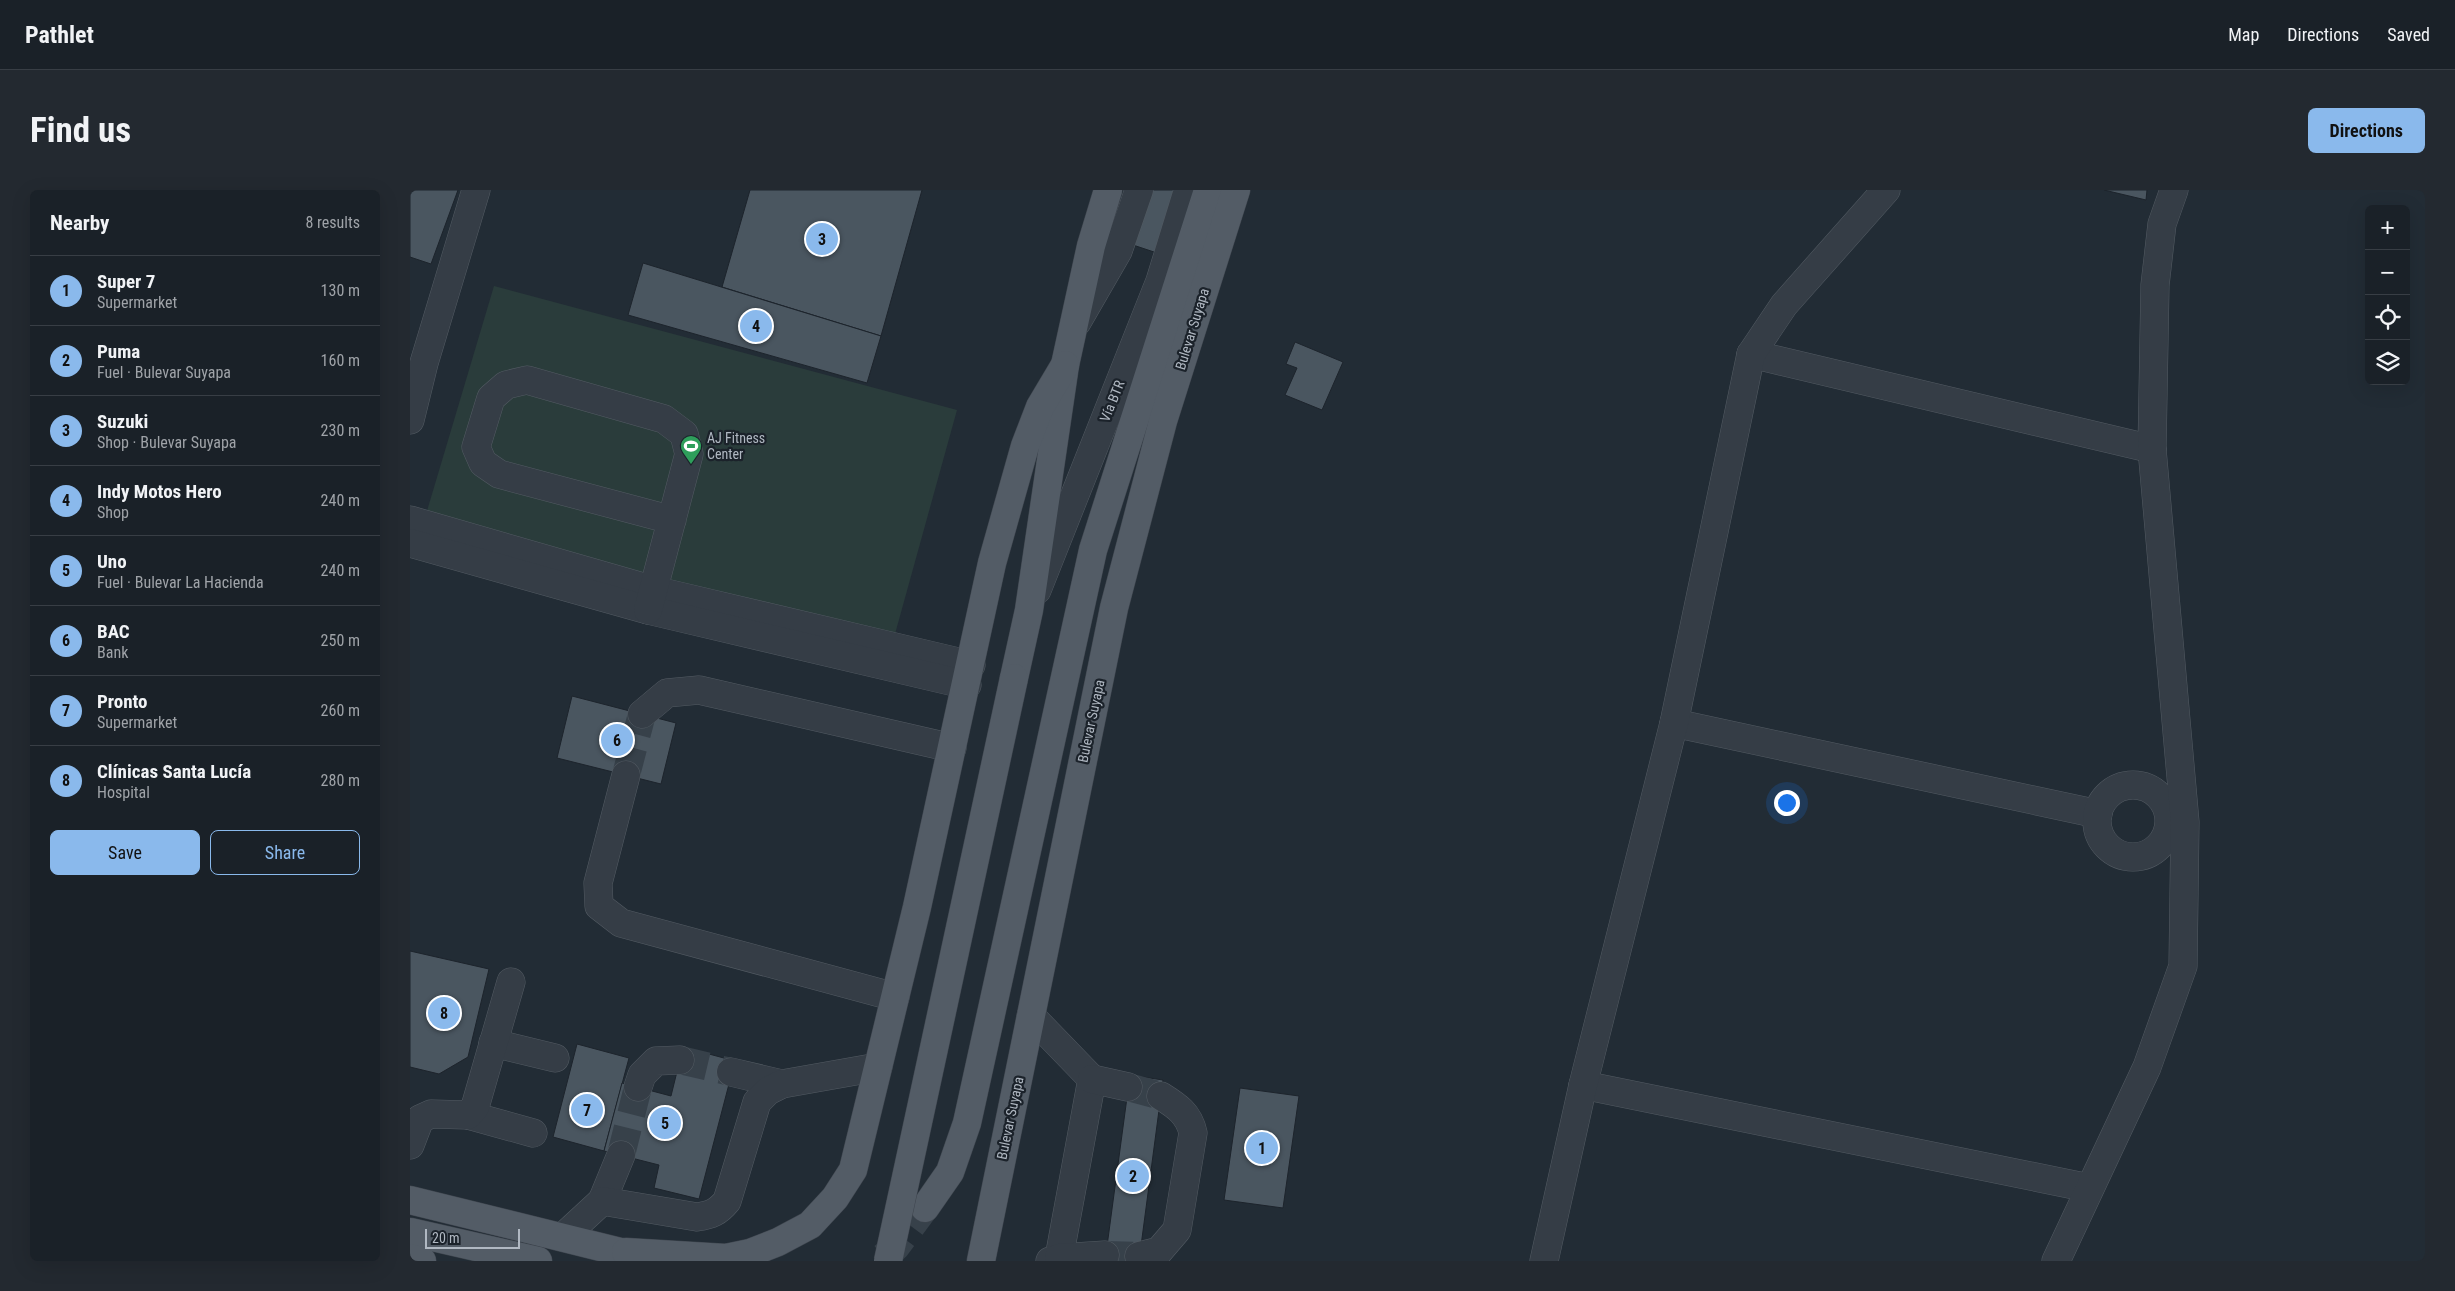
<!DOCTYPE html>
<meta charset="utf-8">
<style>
body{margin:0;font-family:"Roboto Condensed",sans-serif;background:#232930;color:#f1f3f6}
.controls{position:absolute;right:15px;top:15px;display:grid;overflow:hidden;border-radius:8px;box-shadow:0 5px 20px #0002}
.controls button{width:45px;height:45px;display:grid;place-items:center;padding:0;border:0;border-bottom:1px solid #383e45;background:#1a2128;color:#f1f3f6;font:25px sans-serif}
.scale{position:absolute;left:15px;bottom:12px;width:95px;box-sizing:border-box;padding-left:5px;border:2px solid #b0b8c2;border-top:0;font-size:14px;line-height:18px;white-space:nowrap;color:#b0b8c2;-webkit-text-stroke:4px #1b222a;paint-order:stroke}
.you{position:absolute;left:1376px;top:612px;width:18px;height:18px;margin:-12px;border:4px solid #fff;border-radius:50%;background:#1a73e8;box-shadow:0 0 0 8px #1a73e833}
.badge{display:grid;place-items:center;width:32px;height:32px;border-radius:50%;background:#8ab9ec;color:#111;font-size:16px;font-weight:700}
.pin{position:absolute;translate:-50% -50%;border:2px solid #fff;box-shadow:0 1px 5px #0006}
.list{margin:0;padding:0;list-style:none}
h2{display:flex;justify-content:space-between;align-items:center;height:65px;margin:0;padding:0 20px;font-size:21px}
h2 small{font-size:16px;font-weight:400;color:#9fa3a8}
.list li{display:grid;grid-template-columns:32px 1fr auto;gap:15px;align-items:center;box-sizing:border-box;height:70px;padding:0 20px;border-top:1px solid #383e45}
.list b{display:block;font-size:19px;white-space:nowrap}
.list p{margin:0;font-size:16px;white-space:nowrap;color:#9fa3a8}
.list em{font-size:16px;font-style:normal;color:#9fa3a8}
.actions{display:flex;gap:10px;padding:15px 20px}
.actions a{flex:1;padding:11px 0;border:1px solid #8ab9ec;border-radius:8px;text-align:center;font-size:18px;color:#8ab9ec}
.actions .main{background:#8ab9ec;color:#111}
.icon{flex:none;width:28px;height:28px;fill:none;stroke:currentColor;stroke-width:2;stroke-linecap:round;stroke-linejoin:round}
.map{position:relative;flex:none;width:2015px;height:1071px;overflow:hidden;border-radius:8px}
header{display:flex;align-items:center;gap:30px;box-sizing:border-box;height:70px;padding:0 25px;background:#1a2128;border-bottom:1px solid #383e45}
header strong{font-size:24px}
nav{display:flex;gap:28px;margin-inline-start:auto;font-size:18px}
.intro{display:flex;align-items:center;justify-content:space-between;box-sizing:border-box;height:120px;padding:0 30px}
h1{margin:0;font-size:35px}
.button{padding:12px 22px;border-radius:8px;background:#8ab9ec;color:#111;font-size:18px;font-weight:700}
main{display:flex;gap:30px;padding:0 30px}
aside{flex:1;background:#1a2128;border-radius:8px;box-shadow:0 5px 20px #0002}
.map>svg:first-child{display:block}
.green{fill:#2a3c3b}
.building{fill:#4a5660;stroke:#1d242c}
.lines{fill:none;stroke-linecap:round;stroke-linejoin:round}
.minor-tunnel{stroke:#37414a;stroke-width:28;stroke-dasharray:28 14;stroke-linecap:butt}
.major-tunnel{stroke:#37414a;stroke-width:28;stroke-dasharray:28 14;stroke-linecap:butt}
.minor-casing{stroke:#535b63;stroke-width:29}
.major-casing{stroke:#3f464f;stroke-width:29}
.minor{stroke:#353d46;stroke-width:28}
.major{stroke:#535c66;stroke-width:28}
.major-bridge-casing{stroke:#3f464f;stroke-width:29;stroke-linecap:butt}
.major-bridge{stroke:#535c66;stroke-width:28}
.labels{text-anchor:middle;stroke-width:4.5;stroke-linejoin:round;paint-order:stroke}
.street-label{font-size:14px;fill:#b0b8c2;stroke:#1b222a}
.poi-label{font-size:14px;fill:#b0b8c2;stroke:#1b222a;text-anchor:start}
</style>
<header>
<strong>Pathlet</strong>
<nav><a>Map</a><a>Directions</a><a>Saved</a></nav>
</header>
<div class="intro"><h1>Find us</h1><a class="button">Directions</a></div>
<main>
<aside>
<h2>Nearby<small>8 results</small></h2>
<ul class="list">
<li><span class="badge">1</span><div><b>Super 7</b><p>Supermarket</p></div><em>130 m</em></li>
<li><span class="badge">2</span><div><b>Puma</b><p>Fuel · Bulevar Suyapa</p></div><em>160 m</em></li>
<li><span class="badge">3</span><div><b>Suzuki</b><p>Shop · Bulevar Suyapa</p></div><em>230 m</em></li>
<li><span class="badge">4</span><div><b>Indy Motos Hero</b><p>Shop</p></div><em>240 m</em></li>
<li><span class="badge">5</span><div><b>Uno</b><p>Fuel · Bulevar La Hacienda</p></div><em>240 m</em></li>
<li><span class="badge">6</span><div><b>BAC</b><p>Bank</p></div><em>250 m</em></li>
<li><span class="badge">7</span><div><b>Pronto</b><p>Supermarket</p></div><em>260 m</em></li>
<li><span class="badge">8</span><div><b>Clínicas Santa Lucía</b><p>Hospital</p></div><em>280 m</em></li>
</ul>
<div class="actions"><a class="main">Save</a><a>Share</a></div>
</aside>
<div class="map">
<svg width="2015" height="1071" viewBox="0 0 2015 1071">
<rect width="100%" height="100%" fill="#222c35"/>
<polygon class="green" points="84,96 547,220 485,444 14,331"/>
<g class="building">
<polygon points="0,0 48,0 21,74 0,67"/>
<polygon points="340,0 512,0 471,146 312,97"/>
<polygon points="738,0 771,0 750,64 720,54"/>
<polygon points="1694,0 1737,0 1736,10"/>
<polygon points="233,73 471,146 457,193 218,125"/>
<polygon points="885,152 933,172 912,220 875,205 887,178 876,174"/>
<polygon points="162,506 266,533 251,594 147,568"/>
<polygon points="0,761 79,779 58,867 29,884 0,877"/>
<polygon points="167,854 219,868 194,961 143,947"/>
<polygon points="273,857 325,871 289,1009 244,998 249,975 194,961 212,893 261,906"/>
<polygon points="720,885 753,890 729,1071 695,1071"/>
<polygon points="830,898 889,906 873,1018 814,1010"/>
</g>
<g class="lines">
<g class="minor-tunnel">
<polyline points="216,585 232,524"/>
<polyline points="270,870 321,882"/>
<polyline points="718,897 751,906"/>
<polyline points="211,965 228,897"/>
<polyline points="695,1065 729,1066"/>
</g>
<polyline class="major-tunnel" points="473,1067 486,1057 515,1018"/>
<g class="minor-casing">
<g id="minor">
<polyline points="667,132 708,61 729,0"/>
<polyline points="1341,164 1742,259"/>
<polyline points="0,230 14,173 66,0"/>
<polyline points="0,330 243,400 561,475"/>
<polyline points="0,353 238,420 557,495"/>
<polyline points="627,400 750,91 778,0"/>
<polyline points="238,420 279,264 274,244 254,229 117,190 96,195 81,208 66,257 73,273 89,284 262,330"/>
<polyline points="232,524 257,503 289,500 542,558"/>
<polyline points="1264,533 1688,624"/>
<polyline points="216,585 188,693 189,716 211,733 485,807"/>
<circle cx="1723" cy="631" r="36"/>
<polyline points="621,826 682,889 649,1068 640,1071"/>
<polyline points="83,853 145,868"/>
<polyline points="321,882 372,894"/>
<polyline points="682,889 718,897"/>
<polyline points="1173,895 1679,998"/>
<polyline points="228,897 232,885 246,871 270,870"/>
<polyline points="58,925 123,943"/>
<polyline points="0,955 10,929 21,924 58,925 65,917 101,792"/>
<polyline points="192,1011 211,965"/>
<path d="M153,1047L192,1011L287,1027C301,1025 308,1022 317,1011L347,912L358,901L372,894L468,877"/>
<path d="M729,1066L749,1061L767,1040L783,943C779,924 767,916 751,906"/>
<polyline points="649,1068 695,1065"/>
<polyline points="1134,1071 1173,895 1264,533 1341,164 1374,115 1476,0"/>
<polyline points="1646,1071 1737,877 1773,776 1775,632 1742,259 1745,95 1752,34 1764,0"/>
</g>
</g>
<g class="major-casing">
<g id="major">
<polyline points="604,488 619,420 655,175 681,56 698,0"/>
<polyline points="0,1010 235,1068"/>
<polyline points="515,1018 540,982 557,933 683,360 798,0"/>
<polyline points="0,1042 128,1071"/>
<polyline points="216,1062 316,1068 340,1063 368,1052 400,1035 425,1008 443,980 507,717 582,373 615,256 630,217 655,175"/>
<polyline points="0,1068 12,1071"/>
<polyline points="571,1071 704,418 753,231 826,0"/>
</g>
</g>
<use href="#minor" class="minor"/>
<use href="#major" class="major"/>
<g class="major-bridge-casing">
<polyline id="major-bridge" points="478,1071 604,488"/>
</g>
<use href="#major-bridge" class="major-bridge"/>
</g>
<defs>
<g id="stadium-pin" transform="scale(1.125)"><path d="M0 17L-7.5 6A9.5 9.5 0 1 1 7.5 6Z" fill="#2e9e5b" stroke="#1b222a"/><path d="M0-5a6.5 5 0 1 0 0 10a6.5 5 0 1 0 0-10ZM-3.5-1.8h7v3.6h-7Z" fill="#fff"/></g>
</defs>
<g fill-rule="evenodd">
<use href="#stadium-pin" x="281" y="256"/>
</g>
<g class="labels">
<g class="street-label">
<text transform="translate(782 139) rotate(-73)" y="5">Bulevar Suyapa</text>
<text transform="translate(702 211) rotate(-68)" y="5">Vía BTR</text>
<text transform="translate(681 531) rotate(-78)" y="5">Bulevar Suyapa</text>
<text transform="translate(600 928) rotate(-78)" y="5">Bulevar Suyapa</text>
</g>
<g class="poi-label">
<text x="297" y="253">AJ Fitness<tspan x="297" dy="16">Center</tspan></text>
</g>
</g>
</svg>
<div class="controls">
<button>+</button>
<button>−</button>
<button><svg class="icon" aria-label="locate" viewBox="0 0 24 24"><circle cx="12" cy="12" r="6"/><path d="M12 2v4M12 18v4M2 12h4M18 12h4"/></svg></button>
<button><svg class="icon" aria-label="layers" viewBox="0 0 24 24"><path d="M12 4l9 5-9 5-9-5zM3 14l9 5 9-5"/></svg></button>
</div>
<div class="scale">20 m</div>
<div class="you"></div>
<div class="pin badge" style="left:852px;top:958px">1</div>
<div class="pin badge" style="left:723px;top:986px">2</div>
<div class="pin badge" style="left:412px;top:49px">3</div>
<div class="pin badge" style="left:346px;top:136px">4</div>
<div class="pin badge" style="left:255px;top:933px">5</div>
<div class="pin badge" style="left:207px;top:550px">6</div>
<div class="pin badge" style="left:177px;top:920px">7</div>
<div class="pin badge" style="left:34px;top:823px">8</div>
</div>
</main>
